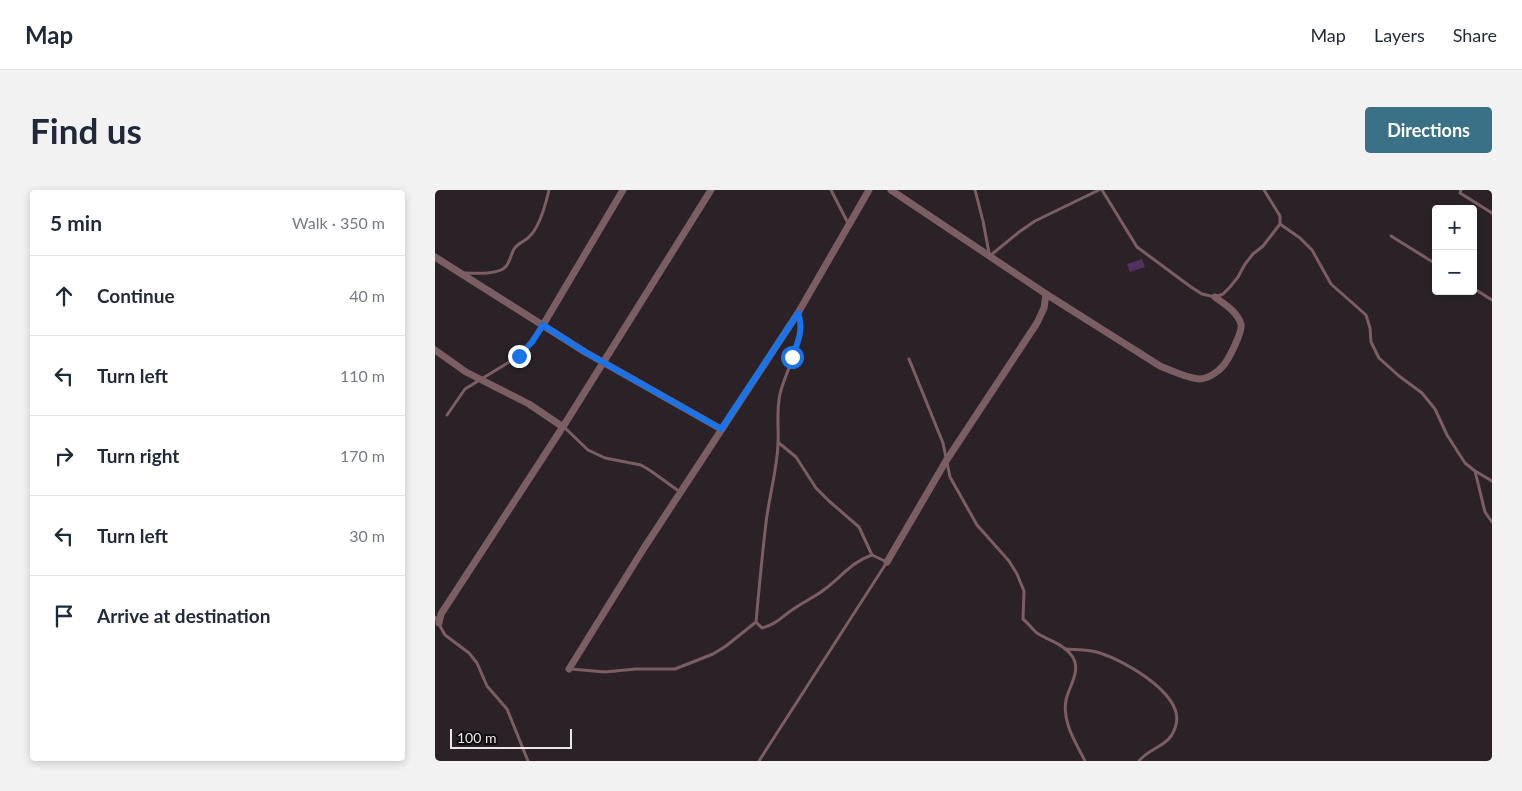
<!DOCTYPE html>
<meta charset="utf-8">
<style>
body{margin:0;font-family:Lato,sans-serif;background:#f2f2f3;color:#1f2937}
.controls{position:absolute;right:15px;top:15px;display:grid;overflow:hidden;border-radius:5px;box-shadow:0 2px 8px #0003}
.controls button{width:45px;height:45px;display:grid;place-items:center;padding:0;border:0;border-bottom:1px solid #e0e1e3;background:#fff;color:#1f2937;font:25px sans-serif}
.scale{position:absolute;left:15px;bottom:12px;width:122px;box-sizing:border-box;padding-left:5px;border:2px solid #ebe6e9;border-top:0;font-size:14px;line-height:18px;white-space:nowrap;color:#ebe6e9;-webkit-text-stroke:4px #100d0f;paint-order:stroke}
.stop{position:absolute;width:15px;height:15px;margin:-11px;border:4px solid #1a73e8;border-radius:50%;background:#fff}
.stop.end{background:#1a73e8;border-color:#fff;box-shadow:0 1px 5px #0008}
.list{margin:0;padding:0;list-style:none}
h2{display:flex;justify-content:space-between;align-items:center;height:65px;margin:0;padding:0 20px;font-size:21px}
h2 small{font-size:16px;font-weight:400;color:#747a83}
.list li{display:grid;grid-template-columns:32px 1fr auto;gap:15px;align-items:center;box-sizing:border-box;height:80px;padding:0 20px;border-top:1px solid #e0e1e3}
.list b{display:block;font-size:19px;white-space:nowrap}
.list em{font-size:16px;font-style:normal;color:#747a83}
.icon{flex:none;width:28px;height:28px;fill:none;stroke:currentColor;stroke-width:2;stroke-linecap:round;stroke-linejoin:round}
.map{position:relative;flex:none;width:1057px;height:571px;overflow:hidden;border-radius:5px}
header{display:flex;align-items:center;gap:30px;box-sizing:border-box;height:70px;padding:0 25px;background:#fff;border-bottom:1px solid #e0e1e3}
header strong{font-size:24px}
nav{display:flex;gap:28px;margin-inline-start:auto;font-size:18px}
.intro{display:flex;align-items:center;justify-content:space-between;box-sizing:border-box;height:120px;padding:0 30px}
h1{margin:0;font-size:35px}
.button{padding:12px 22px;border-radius:5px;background:#3a7186;color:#fff;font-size:18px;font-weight:700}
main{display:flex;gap:30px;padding:0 30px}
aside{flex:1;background:#fff;border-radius:5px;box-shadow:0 2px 8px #0003}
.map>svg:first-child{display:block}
.building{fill:#533061}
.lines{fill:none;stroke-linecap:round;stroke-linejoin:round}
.lane{stroke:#7b5d64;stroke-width:3}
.street{stroke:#7b5d64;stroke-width:7}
.route{stroke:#1a73e8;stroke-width:6}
</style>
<header>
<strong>Map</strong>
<nav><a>Map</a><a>Layers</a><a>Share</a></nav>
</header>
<div class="intro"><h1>Find us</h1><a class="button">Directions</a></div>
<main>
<aside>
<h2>5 min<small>Walk · 350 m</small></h2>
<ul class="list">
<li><svg class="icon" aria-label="ahead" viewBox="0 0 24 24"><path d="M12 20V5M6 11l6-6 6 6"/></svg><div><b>Continue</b></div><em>40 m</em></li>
<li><svg class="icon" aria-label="left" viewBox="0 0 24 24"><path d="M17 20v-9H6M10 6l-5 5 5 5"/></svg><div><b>Turn left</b></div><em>110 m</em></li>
<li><svg class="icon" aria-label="right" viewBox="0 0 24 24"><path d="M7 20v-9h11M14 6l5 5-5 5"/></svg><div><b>Turn right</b></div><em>170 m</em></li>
<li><svg class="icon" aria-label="left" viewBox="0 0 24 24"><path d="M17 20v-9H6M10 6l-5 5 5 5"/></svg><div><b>Turn left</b></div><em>30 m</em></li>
<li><svg class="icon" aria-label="arrive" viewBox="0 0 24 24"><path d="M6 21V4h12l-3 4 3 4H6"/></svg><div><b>Arrive at destination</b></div></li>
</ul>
</aside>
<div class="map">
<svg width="1057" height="571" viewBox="0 0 1057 571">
<rect width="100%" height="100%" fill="#2a2227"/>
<polygon class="building" points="707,69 710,77 695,82 692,74"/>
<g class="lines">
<g class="lane">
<polyline points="396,0 414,35"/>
<polyline points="540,0 548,31 554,63"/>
<polyline points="667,0 702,57 756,97 767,104 780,107 788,104 795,97 803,87 810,74 818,64 828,56 845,34 845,26 829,0"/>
<polyline points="1026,0 1025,3 1057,23"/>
<polyline points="845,34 865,48 877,60 896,94 931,125 935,138 936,152 944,168 964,186 987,203 1000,219 1012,245 1030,273 1040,281 1050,322 1057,332"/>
<polyline points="956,46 1001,74"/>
<polyline points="556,65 584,42 600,31 664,0"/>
<path d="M28,83C41,83 56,85 68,79C75,75 75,66 79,59C83,53 89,52 94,47C104,38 111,13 114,0"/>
<polyline points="1038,98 1057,110"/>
<path d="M474,169L508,253L515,287L542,335L574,371L582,384L589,401L588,429C593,433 597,439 602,443C614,451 628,453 637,466C647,480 634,496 631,510C627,532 640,551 650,571"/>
<polyline points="12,225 30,199 84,166 97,152 108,135"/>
<polyline points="129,237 153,260 170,268 206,275 216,281 245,302"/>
<polyline points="344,253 361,267 381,298 394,311 424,337 437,365"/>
<polyline points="1040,281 1057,291"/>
<polyline points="0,427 10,445 34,463 42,473 52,496 72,519 93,571"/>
<path d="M630,459C641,460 654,459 665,463C690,471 753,506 740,538C734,557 715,557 704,571"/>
<polyline points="136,479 170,482 201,479 240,479 278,464 291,456 321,432"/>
<path d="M324,571L452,372L437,365C418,371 406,387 390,399C380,407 368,412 357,420C345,428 342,434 327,438L321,432C324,399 327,366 331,333C334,307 342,280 343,254C344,236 341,223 345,204C350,181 372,147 364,124"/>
</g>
<g class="street">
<path d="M456,0L611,104L725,176C735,180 754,189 765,189C773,189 784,181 788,176C794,169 808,141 806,134C802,121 789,114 780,107"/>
<polyline points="0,67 150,162 286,239"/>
<polyline points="108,135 188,0"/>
<polyline points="0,160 31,182 94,214 128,237"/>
<polyline points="452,372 511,271 602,133 609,118 611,104"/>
<polyline points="4,433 6,424 131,232 276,0"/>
<polyline points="134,479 209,358 363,123 434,0"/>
</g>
</g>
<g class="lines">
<path class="route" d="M84,166L97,152L108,135L150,162L286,239L363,123C369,138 363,153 357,167"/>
</g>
</svg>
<div class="controls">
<button>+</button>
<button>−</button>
</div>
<div class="scale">100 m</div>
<div class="stop" style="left:357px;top:167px"></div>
<div class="stop end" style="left:84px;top:166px"></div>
</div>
</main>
